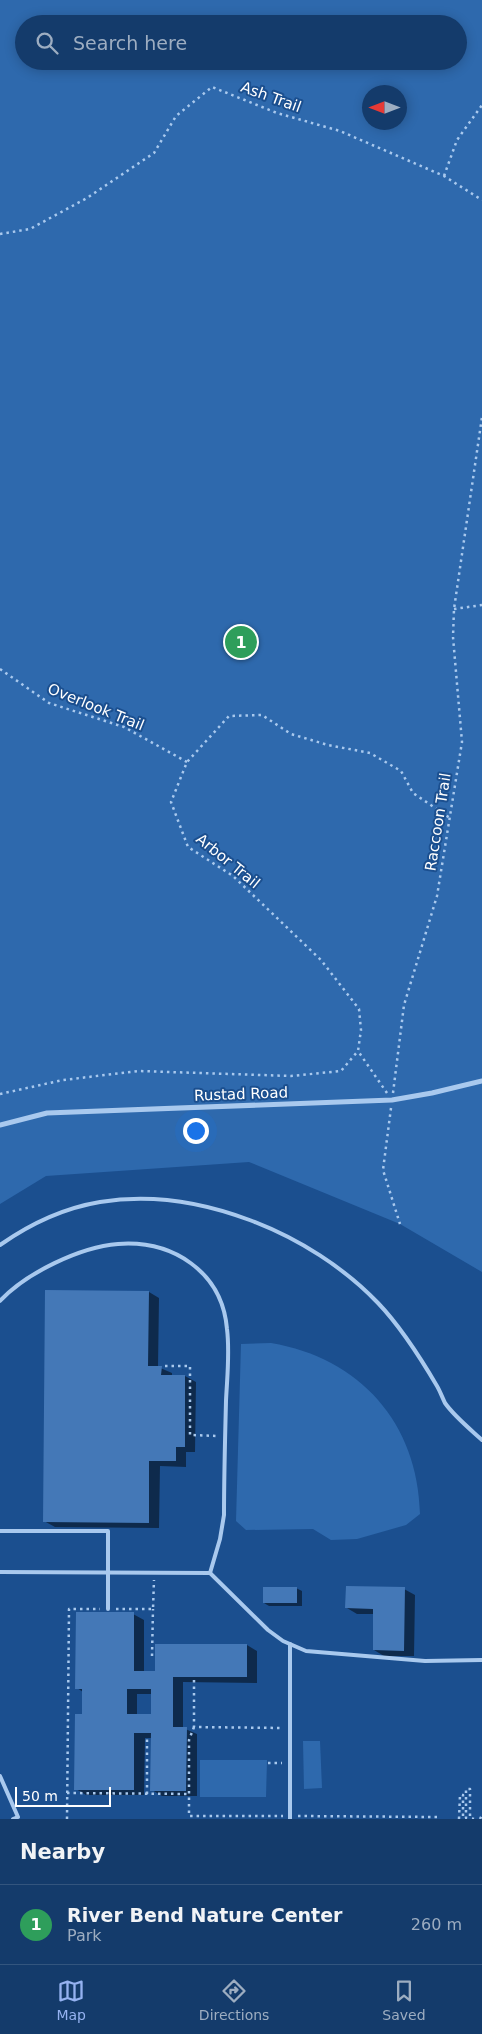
<!DOCTYPE html>
<style>
body{margin:0;font-family:"DejaVu Sans",sans-serif;background:#214673;color:#f1f3f6}
.compass{position:absolute;left:362px;top:85px;width:45px;height:45px;border-radius:50%;background:#143b6b;box-shadow:0 2px 12px #0003;rotate:270deg}
.scale{position:absolute;left:15px;bottom:12px;width:96px;box-sizing:border-box;padding-left:5px;border:2px solid #fff;border-top:0;font-size:14px;line-height:18px;white-space:nowrap;color:#fff;-webkit-text-stroke:4px #1b4f8f;paint-order:stroke}
.you{position:absolute;left:195px;top:1130px;width:18px;height:18px;margin:-12px;border:4px solid #fff;border-radius:50%;background:#1a73e8;box-shadow:0 0 0 8px #1a73e833}
.badge{display:grid;place-items:center;width:32px;height:32px;border-radius:50%;background:#95b2f1;color:#fff;font-size:16px;font-weight:700}
.pin{position:absolute;translate:-50% -50%;border:2px solid #fff;box-shadow:0 1px 5px #0006}
.list{margin:0;padding:0;list-style:none}
h2{display:flex;justify-content:space-between;align-items:center;height:65px;margin:0;padding:0 20px;font-size:21px}
h2 small{font-size:16px;font-weight:400;color:#9dadc1}
.list li{display:grid;grid-template-columns:32px 1fr auto;gap:15px;align-items:center;box-sizing:border-box;height:80px;padding:0 20px;border-top:1px solid #33557e}
.list b{display:block;font-size:19px;white-space:nowrap}
.list p{margin:0;font-size:16px;white-space:nowrap;color:#9dadc1}
.list em{font-size:16px;font-style:normal;color:#9dadc1}
.icon{flex:none;width:28px;height:28px;fill:none;stroke:currentColor;stroke-width:2;stroke-linecap:round;stroke-linejoin:round}
.map{position:relative;flex:none;width:482px;height:1819px;overflow:hidden}
.search{position:absolute;background:#143b6b;box-shadow:0 2px 12px #0003;left:15px;right:15px;top:15px;height:55px;display:flex;align-items:center;gap:12px;box-sizing:border-box;padding:0 18px;border-radius:28px;color:#9dadc1;font-size:19px}
.sheet{height:145px;background:#143b6b}
nav{display:flex;justify-content:space-around;align-items:center;box-sizing:border-box;height:70px;border-top:1px solid #33557e;background:#143b6b;font-size:14px;color:#9dadc1}
nav a{display:grid;justify-items:center;gap:2px}
nav .on{color:#95b2f1}
.map>svg:first-child{display:block}
.green{fill:#2e69ad;fill-rule:evenodd}
.shadow{fill:#0007;fill-rule:evenodd}
.building{fill:#4478b7;fill-rule:evenodd}
.lines{fill:none;stroke-linecap:round;stroke-linejoin:round}
.path{stroke:#a9c9ee;stroke-width:2.5;stroke-dasharray:2.5 4;stroke-linecap:butt}
.service{stroke:#a9c9ee;stroke-width:4}
.minor{stroke:#a9c9ee;stroke-width:5}
.labels{text-anchor:middle;stroke-width:4;stroke-linejoin:round;paint-order:stroke}
.street-label{font-size:15px;fill:#fff;stroke:#1b4f8f}
</style>
<div class="map">
<svg width="482" height="1819" viewBox="0 0 482 1819">
<rect width="100%" height="100%" fill="#1b4f8f"/>
<g class="green">
<path d="M0,0H482V1272L400,1224L249,1162L46,1176L0,1204ZM24,24H458V61H24ZM370,92H400V122H370Z"/>
<path d="M271,1343C360,1358 418,1423 420,1514L406,1525L357,1539L331,1540L313,1529L246,1530L236,1521L241,1344Z"/>
<polygon points="303,1741 320,1741 322,1788 304,1789"/>
<polygon points="200,1760 267,1760 266,1797 200,1797"/>
</g>
<g class="shadow">
<polygon points="149,1292 159,1298 158,1367 172,1373 172,1376 185,1376 196,1382 195,1452 186,1452 186,1467 160,1466 159,1528 55,1527 44,1521"/>
<polygon points="296,1588 302,1591 302,1606 269,1606 264,1603"/>
<polygon points="404,1589 415,1595 414,1656 384,1656 374,1650 374,1614 357,1614 347,1608"/>
<path d="M133,1614L144,1620V1673H156L247,1645L257,1651V1683L183,1682V1728L197,1734V1796H162L152,1790V1738H145L144,1795H86L76,1789L83,1716V1692L77,1688ZM137,1694H152V1716L137,1715Z"/>
</g>
<g class="building">
<polygon points="45,1290 149,1291 148,1366 162,1366 161,1375 185,1375 185,1447 176,1447 176,1461 149,1461 149,1523 43,1522"/>
<polygon points="346,1586 405,1587 404,1651 373,1650 373,1609 345,1608"/>
<rect x="263" y="1587" width="34" height="16"/>
<path d="M76,1612H134V1671H155V1644H247V1677H173V1727H187L186,1791H150L151,1733H134V1790H74L75,1714H82V1689H75ZM127,1689H151V1714H127Z"/>
</g>
<g class="lines">
<g class="path">
<polyline points="444,176 457,140 482,105"/>
<polyline points="0,234 30,229 87,198 154,153 176,116 212,87 277,113 340,131 444,176 482,200"/>
<polyline points="454,609 482,605"/>
<polyline points="0,669 49,703 124,727 187,762"/>
<polyline points="387,1093 358,1051 361,1030 359,1009 321,960 233,876 188,847 171,802 187,762 229,716 262,715 291,734 328,745 370,753 401,771 413,793 450,818"/>
<polyline points="393,1093 404,1005 437,896 462,742 453,637 454,609 482,417"/>
<polyline points="0,1094 63,1080 139,1071 291,1076 341,1071 358,1051"/>
<polyline points="391,1108 383,1170 400,1224"/>
<polyline points="165,1366 190,1366 190,1435 219,1436"/>
<polyline points="116,1609 153,1609 154,1580"/>
<polyline points="152,1656 153,1609"/>
<polyline points="194,1680 194,1727 282,1728"/>
<polyline points="194,1727 189,1740 189,1816 283,1816"/>
<polyline points="268,1763 282,1763"/>
<polyline points="67,1793 189,1794"/>
<polyline points="147,1794 147,1736"/>
<polyline points="298,1816 438,1817 437,1819"/>
<polyline points="67,1819 69,1609 100,1609"/>
<polyline points="459,1819 460,1795 463,1795 463,1818 466,1818 466,1789 470,1789 470,1818 474,1819"/>
<polyline points="480,1819 482,1815"/>
</g>
<g class="service">
<path d="M0,1245C30,1224 64,1208 100,1202C197,1186 311,1233 378,1303C401,1327 420,1357 437,1386C440,1391 442,1397 445,1403C454,1416 470,1429 482,1440"/>
<path d="M0,1301C26,1273 80,1247 118,1244C172,1240 222,1271 227,1329C230,1353 227,1378 226,1401C225,1439 224,1477 224,1515L220,1539L210,1573"/>
<polyline points="0,1531 108,1531 108,1609"/>
<polyline points="0,1572 210,1573 268,1630 283,1641 306,1651 425,1661 482,1660"/>
<polyline points="0,1776 18,1817 13,1819"/>
<polyline points="290,1819 290,1644"/>
</g>
<polyline class="minor" points="0,1125 47,1113 392,1100 432,1093 482,1081"/>
</g>
<g class="labels">
<g class="street-label">
<text transform="translate(271 97) rotate(20)" y="5">Ash Trail</text>
<text transform="translate(96 707) rotate(22)" y="5">Overlook Trail</text>
<text transform="translate(438 822) rotate(-81)" y="5">Raccoon Trail</text>
<text transform="translate(228 861) rotate(39)" y="5">Arbor Trail</text>
<text transform="translate(241 1094) rotate(-2)" y="5">Rustad Road</text>
</g>
</g>
</svg>
<svg class="compass" viewBox="-18 -18 36 36"><path d="M0-13l5 13h-10z" fill="#e53935"/><path d="M0 13l5-13h-10z" fill="#9dadc1"/></svg>
<div class="scale">50 m</div>
<div class="you"></div>
<div class="pin badge" style="left:241px;top:642px;background:#2e9e5b">1</div>
<div class="search"><svg class="icon" aria-label="search" viewBox="0 0 24 24"><circle cx="10" cy="10" r="6"/><path d="M15 15l6 6"/></svg>Search here</div>
</div>
<section class="sheet">
<h2>Nearby<small></small></h2>
<ul class="list">
<li><span class="badge" style="background:#2e9e5b">1</span><div><b>River Bend Nature Center</b><p>Park</p></div><em>260 m</em></li>
</ul>
</section>
<nav>
<a class="on"><svg class="icon" aria-label="map" viewBox="0 0 24 24"><path d="M3 6l6-2 6 2 6-2v14l-6 2-6-2-6 2zM9 4v14M15 6v14"/></svg>Map</a>
<a><svg class="icon" aria-label="directions" viewBox="0 0 24 24"><path d="M12 3l9 9-9 9-9-9zM9 14v-3h6M13 9l2 2-2 2"/></svg>Directions</a>
<a><svg class="icon" aria-label="saved" viewBox="0 0 24 24"><path d="M7 4h10v16l-5-4-5 4z"/></svg>Saved</a>
</nav>
